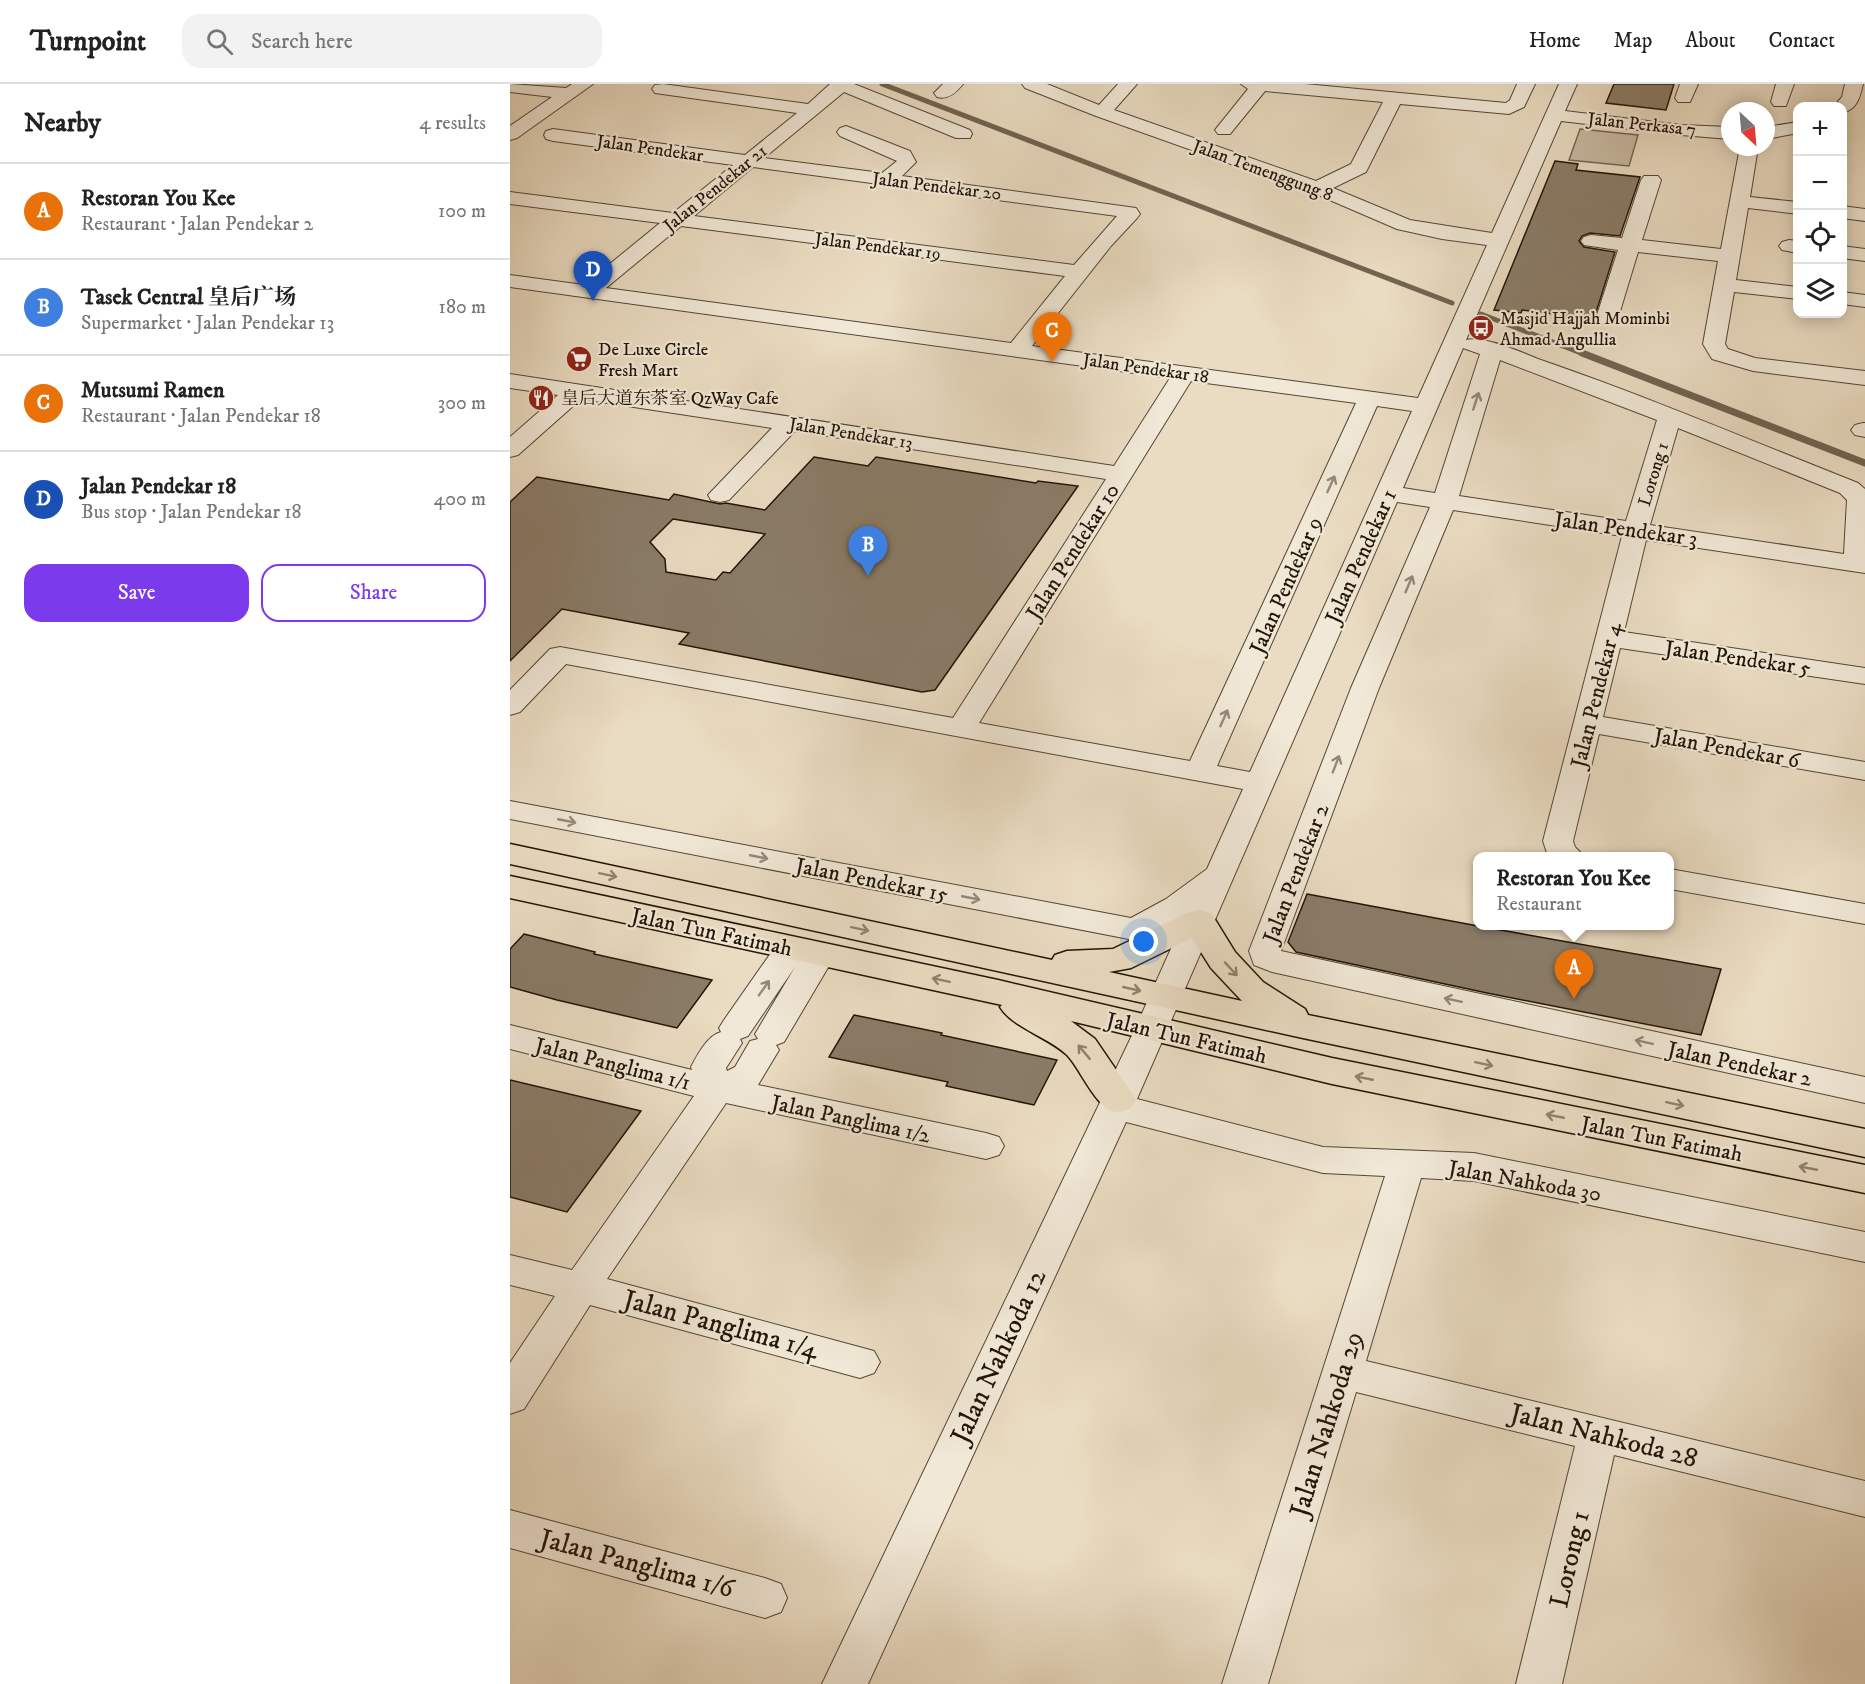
<!DOCTYPE html>
<meta charset="utf-8">
<style>
body{margin:0;font-family:"IM FELL DW Pica","Noto Serif SC",serif;background:#f2f2f2;color:#222}
.controls{position:absolute;right:18px;top:18px;display:grid;overflow:hidden;border-radius:12px;box-shadow:0 3px 15px #0003}
.controls button{width:54px;height:54px;display:grid;place-items:center;padding:0;border:0;border-bottom:2px solid #e0e0e0;background:#fff;color:#222;font:30px sans-serif}
.compass{position:absolute;left:1211px;top:18px;width:54px;height:54px;border-radius:50%;background:#fff;box-shadow:0 3px 15px #0003;rotate:154deg}
.you{position:absolute;left:634px;top:858px;width:21px;height:21px;margin:-15px;border:4px solid #fff;border-radius:50%;background:#1a73e8;box-shadow:0 0 0 9px #1a73e833}
.badge{display:grid;place-items:center;width:39px;height:39px;border-radius:50%;background:#7c3aed;color:#fff;font-size:20px;font-weight:700}
.pin{position:absolute;translate:-50% -50px;filter:drop-shadow(0 2px 3px #0008)}
.pin::after{content:'';position:absolute;top:32px;width:21px;height:18px;background:inherit;clip-path:polygon(0 0,100% 0,50% 100%)}
.popup{position:absolute;left:963px;top:768px;width:201px;height:78px;box-sizing:border-box;display:grid;place-content:center;border-radius:12px;background:#fff;filter:drop-shadow(0 2px 4px #0005);font-size:20px;white-space:nowrap;color:#767676}
.popup b{font-size:22px;color:#222}
.popup::after{content:'';position:absolute;left:50%;top:100%;margin-left:-12px;border:12px solid transparent;border-top-color:#fff}
.list{margin:0;padding:0;list-style:none}
h2{display:flex;justify-content:space-between;align-items:center;height:78px;margin:0;padding:0 24px;font-size:26px}
h2 small{font-size:20px;font-weight:400;color:#767676}
.list li{display:grid;grid-template-columns:39px 1fr auto;gap:18px;align-items:center;box-sizing:border-box;height:96px;padding:0 24px;border-top:2px solid #e0e0e0}
.list b{display:block;font-size:22px;white-space:nowrap}
.list p{margin:0;font-size:20px;white-space:nowrap;color:#767676}
.list em{font-size:20px;font-style:normal;color:#767676}
.actions{display:flex;gap:12px;padding:18px 24px}
.actions a{flex:1;padding:14px 0;border:2px solid #7c3aed;border-radius:18px;text-align:center;font-size:21px;color:#7c3aed}
.actions .main{background:#7c3aed;color:#fff}
.icon{flex:none;width:33px;height:33px;fill:none;stroke:currentColor;stroke-width:2;stroke-linecap:round;stroke-linejoin:round}
.map{position:relative;flex:none;width:1355px;height:1600px;overflow:hidden}
header{display:flex;align-items:center;gap:36px;box-sizing:border-box;height:84px;padding:0 30px;background:#fff;border-bottom:2px solid #e0e0e0}
header strong{font-size:28px}
nav{display:flex;gap:33px;margin-inline-start:auto;font-size:21px}
.search{width:420px;height:54px;background:#f2f2f2;display:flex;align-items:center;gap:15px;box-sizing:border-box;padding:0 21px;border-radius:18px;color:#767676;font-size:22px}
main{display:flex}
aside{flex:1;background:#fff}
.map>svg:first-child{display:block}
.green{fill:#c8baa2;stroke:#756754;stroke-width:1.5}
.lines{fill:none;stroke-linecap:round;stroke-linejoin:round}
.stream-far1{stroke:#716351;stroke-width:5}
.stream{stroke:#716351;stroke-width:7}
.building{fill:#8a7c68;stroke:#221407;stroke-width:1.5;fill-rule:evenodd}
.minor-casing{stroke:#544636;stroke-width:2}
.major-casing{stroke:#221407;stroke-width:3}
.minor{fill:#f1e8d7;fill-rule:evenodd}
.major{fill:#eadcc2;fill-rule:evenodd}
.oneway{stroke:#948979}
.oneway2{stroke:#90826e}
.labels{text-anchor:middle;stroke-width:4.5;stroke-linejoin:round;paint-order:stroke}
.far-street-label{font-size:18px;fill:#221407;stroke:#f1e8d7}
.far-poi-label{font-size:18px;fill:#221407;stroke:#f1e8d7;text-anchor:start}
.street-label{font-size:22px;fill:#221407;stroke:#f1e8d7}
.near-street-label{font-size:27px;fill:#221407;stroke:#f1e8d7}
</style>
<header>
<strong>Turnpoint</strong>
<div class="search"><svg class="icon" aria-label="search" viewBox="0 0 24 24"><circle cx="10" cy="10" r="6"/><path d="M15 15l6 6"/></svg>Search here</div>
<nav><a>Home</a><a>Map</a><a>About</a><a>Contact</a></nav>
</header>
<main>
<aside>
<h2>Nearby<small>4 results</small></h2>
<ul class="list">
<li><span class="badge" style="background:#e8710a">A</span><div><b>Restoran You Kee</b><p>Restaurant · Jalan Pendekar 2</p></div><em>100 m</em></li>
<li><span class="badge" style="background:#3f7fe0">B</span><div><b>Tasek Central 皇后广场</b><p>Supermarket · Jalan Pendekar 13</p></div><em>180 m</em></li>
<li><span class="badge" style="background:#e8710a">C</span><div><b>Mutsumi Ramen</b><p>Restaurant · Jalan Pendekar 18</p></div><em>300 m</em></li>
<li><span class="badge" style="background:#1a4fb4">D</span><div><b>Jalan Pendekar 18</b><p>Bus stop · Jalan Pendekar 18</p></div><em>400 m</em></li>
</ul>
<div class="actions"><a class="main">Save</a><a>Share</a></div>
</aside>
<div class="map">
<svg width="1355" height="1600" viewBox="0 0 1355 1600">
<rect width="100%" height="100%" fill="#eadcc2"/>
<filter id="stains"><feTurbulence type="fractalNoise" baseFrequency=".00333" numOctaves="4"/><feColorMatrix values="0 0 0 0 .2 0 0 0 0 .09 0 0 0 0 .02 0 0 0 .5 -.17"/></filter>
<radialGradient id="worn" r=".72"><stop offset=".6" stop-color="#630" stop-opacity="0"/><stop offset="1" stop-color="#630" stop-opacity=".3"/></radialGradient>
<polygon class="green" points="1070,45 1128,51 1119,82 1059,76"/>
<g class="lines">
<g class="stream-far1">
<polyline points="372,0 942,219"/>
<polyline points="971,230 1076,271"/>
</g>
<polyline class="stream" points="1072,269 1355,379"/>
</g>
<g class="building">
<polygon points="1104,0 1164,0 1156,26 1096,19"/>
<polygon points="1045,77 1068,80 1066,86 1130,93 1110,152 1080,149 1072,152 1069,157 1074,163 1105,168 1084,235 1012,226 1011,229 984,226"/>
<path d="M304,373L358,382L366,373L526,399L528,397L568,402L425,606L412,608L169,560L179,549L52,525L0,577V418L27,393L159,416L164,410L210,420L216,419L255,426ZM163,435L255,450L220,489L213,488L206,496L156,488L155,475L140,458Z"/>
<polygon points="797,810 968,842 1211,885 1191,951 977,909 786,868 778,858"/>
<polygon points="14,850 85,868 84,870 202,896 167,944 47,916 0,903 0,865"/>
<polygon points="344,931 432,949 431,951 547,976 524,1021 436,1002 438,998 319,973"/>
<polygon points="0,996 131,1027 57,1128 0,1113"/>
</g>
<g class="lines">
<g class="minor-casing">
<g id="minor">
<polygon points="0,0 56,4 62,0 83,0 7,54 0,56 0,42 42,13 0,8"/>
<path d="M153,0L298,20L320,0H344L460,46L462,50L460,54H446L334,8L254,74L372,89L387,77L330,52L327,48L330,44L336,42L400,67L406,78L392,92L626,124L630,130L627,134L601,162L522,262L908,314L977,161L932,155L887,145L808,111L586,32L515,4L512,0H537L589,21L608,0H627L604,26L806,97L841,80L873,18L755,7L720,50H708L705,46L738,5L731,0H795L996,19L1000,16L1007,0H1025L1014,23L999,30L890,20L856,88L823,104L900,136L982,149L1049,0H1067L1055,27L1171,41L1220,43V55L1171,51L1051,37L956,256C974,251 1013,269 1031,276C1138,313 1242,357 1348,399L1355,405V489L1136,456L1114,548L1355,584V600L1110,564L1093,633L1355,678V696L1089,650L1063,757L1065,763L1074,772H1038L1033,757L1112,452L943,426L869,604L771,867L1355,993V1019L762,888L744,881L739,867L841,604L920,423L887,418L627,1015L813,1063L964,1069L1355,1148V1178L964,1097L911,1094L856,1277L1355,1397V1433L1104,1371L1052,1600H1006L1065,1362L846,1308L758,1600H712L875,1092L813,1089L616,1038L358,1600H312L625,945L676,831L647,848L624,856L0,735V717L621,834L656,815L697,785L733,705L56,580L10,628L0,631V606L40,565L50,563L443,634L596,395L285,347L219,416L210,418L201,416L198,411L262,344L71,315L8,371L0,373V353L48,311L0,304V290L604,382L660,294L0,203V191L74,201L150,139L0,120V108L163,129L223,81L43,57L36,55L34,51L36,47L43,45L235,71L287,29L145,9L142,5L145,1ZM243,83L607,132L564,181L184,132ZM171,142L555,192L501,259L96,204ZM953,264L970,270L925,409L893,404ZM990,276L1147,336L1116,437L949,412ZM681,297L846,319L680,677L469,639ZM867,322L902,327L740,688L707,682ZM1168,344L1330,409L1337,416L1334,470L1140,441Z"/>
<path d="M433,0H453C446,9 438,16 427,13L424,9Z"/>
<polygon points="1170,0 1188,0 1180,18 1168,18 1165,14"/>
<polygon points="1266,0 1284,0 1276,22 1264,22 1261,18"/>
<path d="M1335,0H1353C1350,13 1347,26 1332,29V22H1324L1332,13Z"/>
<polygon points="1288,38 1288,49 1256,55 1256,43"/>
<polygon points="1230,63 1248,63 1240,113 1288,118 1288,130 1238,124 1226,196 1288,203 1288,215 1224,208 1215,260 1218,265 1245,274 1355,287 1355,301 1243,287 1202,275 1193,260 1208,177 1128,168 1108,234 1105,239 1097,240 1089,239 1086,234 1108,166 1074,161 1071,157 1074,153 1081,151 1112,154 1131,96 1134,92 1148,92 1151,96 1132,156 1211,165"/>
<polygon points="1332,122 1355,125 1355,137 1332,134"/>
<polygon points="1279,156 1288,157 1288,169 1272,166 1269,162 1272,158"/>
<polygon points="1332,162 1355,165 1355,177 1332,174"/>
<polygon points="1332,208 1355,211 1355,223 1332,220"/>
<polygon points="1353,339 1355,339 1355,353 1345,351 1341,346 1345,341"/>
<polygon points="1160,785 1355,820 1355,840 1160,805"/>
<path d="M282,853L294,856L298,863L310,859L322,862L326,870L274,958L266,961L269,966L248,1001L476,1049L489,1053L494,1062L489,1071L476,1075L216,1019L97,1195L364,1267L370,1278L364,1289L350,1294L80,1221L14,1325L0,1330V1279L45,1212L0,1201V1171L62,1186L184,1012L0,965V941L182,986L181,983C188,970 197,952 211,948L209,944L214,936L270,856ZM285,883L245,950L248,955L240,957L225,983L217,987L216,984L232,959L230,955L238,952Z"/>
<polygon points="0,1426 255,1494 271,1500 277,1514 271,1528 255,1534 0,1464"/>
</g>
</g>
<g class="major-casing">
<g id="major">
<path d="M0,760L542,876L545,871L557,867L603,865L677,829L689,826L701,829L725,868L753,898L795,925L798,931L1355,1045V1073L793,954L0,780ZM682,854L701,884L732,917L599,888L621,884Z"/>
<path d="M0,792L488,896L822,974L1355,1081V1109L822,1000L561,937L585,955L626,1015L621,1024C617,1026 612,1028 608,1028C587,1028 571,985 557,971C538,953 503,944 490,923L492,921L0,814Z"/>
</g>
</g>
<use href="#minor" class="minor"/>
<use href="#major" class="major"/>
</g>
<defs><path id="oneway-shaft" d="M-6 0H5M1.5-3L5.5 0L1.5 3" fill="none" stroke-width="1.6" stroke-linecap="round" stroke-linejoin="round" transform="scale(1.5)"/></defs>
<g class="oneway">
<use href="#oneway-shaft" transform="translate(966 317) rotate(-72)"/>
<use href="#oneway-shaft" transform="translate(821 400) rotate(-66)"/>
<use href="#oneway-shaft" transform="translate(899 500) rotate(-67)"/>
<use href="#oneway-shaft" transform="translate(714 634) rotate(-66)"/>
<use href="#oneway-shaft" transform="translate(826 680) rotate(-69)"/>
<use href="#oneway-shaft" transform="translate(57 737) rotate(11)"/>
<use href="#oneway-shaft" transform="translate(249 773) rotate(11)"/>
<use href="#oneway-shaft" transform="translate(461 814) rotate(11)"/>
<use href="#oneway-shaft" transform="translate(254 904) rotate(-55)"/>
<use href="#oneway-shaft" transform="translate(943 916) rotate(-168)"/>
<use href="#oneway-shaft" transform="translate(1134 958) rotate(-168)"/>
</g>
<g class="oneway2">
<use href="#oneway-shaft" transform="translate(98 791) rotate(12)"/>
<use href="#oneway-shaft" transform="translate(350 845) rotate(12)"/>
<use href="#oneway-shaft" transform="translate(721 885) rotate(47)"/>
<use href="#oneway-shaft" transform="translate(431 896) rotate(-168)"/>
<use href="#oneway-shaft" transform="translate(622 905) rotate(13)"/>
<use href="#oneway-shaft" transform="translate(574 968) rotate(-130)"/>
<use href="#oneway-shaft" transform="translate(974 980) rotate(12)"/>
<use href="#oneway-shaft" transform="translate(854 994) rotate(-169)"/>
<use href="#oneway-shaft" transform="translate(1165 1020) rotate(12)"/>
<use href="#oneway-shaft" transform="translate(1045 1032) rotate(-169)"/>
<use href="#oneway-shaft" transform="translate(1298 1084) rotate(-169)"/>
</g>
<defs>
<g id="bus-disc" transform="scale(1.35)"><circle r="9.5" fill="#8f2418" stroke="#f1e8d7"/><path d="M-5-6H5V4H4V6H2V4H-2V6H-4V4H-5ZM-3.5-4V0h7V-4ZM-3.5 1.2v1.5H-2V1.2ZM2 1.2v1.5H3.5V1.2Z" fill="#fff"/></g>
<g id="supermarket-disc" transform="scale(1.35)"><circle r="9.5" fill="#8f2418" stroke="#f1e8d7"/><path d="M-6-5.5h2.5l.6 2H6L4.5 2H-2.5L-4.4-4H-6ZM-1.5 3.2a1.3 1.3 0 1 0 .1 0ZM3 3.2a1.3 1.3 0 1 0 .1 0Z" fill="#fff"/></g>
<g id="restaurant-disc" transform="scale(1.35)"><circle r="9.5" fill="#8f2418" stroke="#f1e8d7"/><path d="M-5-6h1v4h1v-4h1v4h1v-4h1v5L-1.5 .5V6h-2V.5L-5-1ZM5-6V6H3V1.5H1.5Q1.5-4 5-6Z" fill="#fff"/></g>
</defs>
<g fill-rule="evenodd">
<use href="#bus-disc" x="971" y="244"/>
<use href="#supermarket-disc" x="69" y="275"/>
<use href="#restaurant-disc" x="31" y="314"/>
</g>
<g class="labels">
<g class="far-street-label">
<text transform="translate(1132 40) rotate(6)" y="6">Jalan Perkasa 7</text>
<text transform="translate(140 64) rotate(8)" y="6">Jalan Pendekar</text>
<text transform="translate(753 86) rotate(20)" y="6">Jalan Temenggung 8</text>
<text transform="translate(427 102) rotate(7)" y="6">Jalan Pendekar 20</text>
<text transform="translate(205 104) rotate(-39)" y="6">Jalan Pendekar 21</text>
<text transform="translate(368 162) rotate(7)" y="6">Jalan Pendekar 19</text>
<text transform="translate(636 284) rotate(8)" y="6">Jalan Pendekar 18</text>
<text transform="translate(341 349) rotate(9)" y="6">Jalan Pendekar 13</text>
<text transform="translate(1143 390) rotate(-73)" y="6">Lorong 1</text>
</g>
<g class="far-poi-label">
<text x="990" y="240">Masjid Hajjah Mominbi<tspan x="990" dy="21">Ahmad Angullia</tspan></text>
<text x="88" y="271">De Luxe Circle<tspan x="88" dy="21">Fresh Mart</tspan></text>
<text x="51" y="320">皇后大道东茶室 QzWay Cafe</text>
</g>
<g class="street-label">
<text transform="translate(1116 444) rotate(8)" y="8">Jalan Pendekar 3</text>
<text transform="translate(562 467) rotate(-58)" y="8">Jalan Pendekar 10</text>
<text transform="translate(850 472) rotate(-66)" y="8">Jalan Pendekar 1</text>
<text transform="translate(775 501) rotate(-66)" y="8">Jalan Pendekar 9</text>
<text transform="translate(1228 573) rotate(8)" y="8">Jalan Pendekar 5</text>
<text transform="translate(1085 611) rotate(-76)" y="8">Jalan Pendekar 4</text>
<text transform="translate(1217 663) rotate(10)" y="8">Jalan Pendekar 6</text>
<text transform="translate(785 789) rotate(-69)" y="8">Jalan Pendekar 2</text>
<text transform="translate(362 795) rotate(11)" y="8">Jalan Pendekar 15</text>
<text transform="translate(202 847) rotate(12)" y="8">Jalan Tun Fatimah</text>
<text transform="translate(677 953) rotate(13)" y="8">Jalan Tun Fatimah</text>
<text transform="translate(103 979) rotate(14)" y="8">Jalan Panglima 1/1</text>
<text transform="translate(1230 979) rotate(12)" y="8">Jalan Pendekar 2</text>
<text transform="translate(341 1034) rotate(12)" y="8">Jalan Panglima 1/2</text>
<text transform="translate(1152 1054) rotate(11)" y="8">Jalan Tun Fatimah</text>
<text transform="translate(1015 1096) rotate(10)" y="8">Jalan Nahkoda 30</text>
</g>
<g class="near-street-label">
<text transform="translate(211 1240) rotate(15)" y="9">Jalan Panglima 1/4</text>
<text transform="translate(488 1272) rotate(-65)" y="9">Jalan Nahkoda 12</text>
<text transform="translate(816 1340) rotate(-73)" y="9">Jalan Nahkoda 29</text>
<text transform="translate(1094 1351) rotate(14)" y="9">Jalan Nahkoda 28</text>
<text transform="translate(1059 1475) rotate(-77)" y="9">Lorong 1</text>
<text transform="translate(127 1479) rotate(15)" y="9">Jalan Panglima 1/6</text>
</g>
</g>
<rect width="100%" height="100%" filter="url(#stains)"/>
<rect width="100%" height="100%" fill="url(#worn)"/>
</svg>
<div class="controls">
<button>+</button>
<button>−</button>
<button><svg class="icon" aria-label="locate" viewBox="0 0 24 24"><circle cx="12" cy="12" r="6"/><path d="M12 2v4M12 18v4M2 12h4M18 12h4"/></svg></button>
<button><svg class="icon" aria-label="layers" viewBox="0 0 24 24"><path d="M12 4l9 5-9 5-9-5zM3 14l9 5 9-5"/></svg></button>
</div>
<svg class="compass" viewBox="-18 -18 36 36"><path d="M0-13l5 13h-10z" fill="#e53935"/><path d="M0 13l5-13h-10z" fill="#767676"/></svg>
<div class="you"></div>
<div class="pin badge" style="left:1064px;top:915px;background:#e8710a">A</div>
<div class="popup"><b>Restoran You Kee</b>Restaurant</div>
<div class="pin badge" style="left:358px;top:492px;background:#3f7fe0">B</div>
<div class="pin badge" style="left:542px;top:278px;background:#e8710a">C</div>
<div class="pin badge" style="left:83px;top:217px;background:#1a4fb4">D</div>
</div>
</main>
